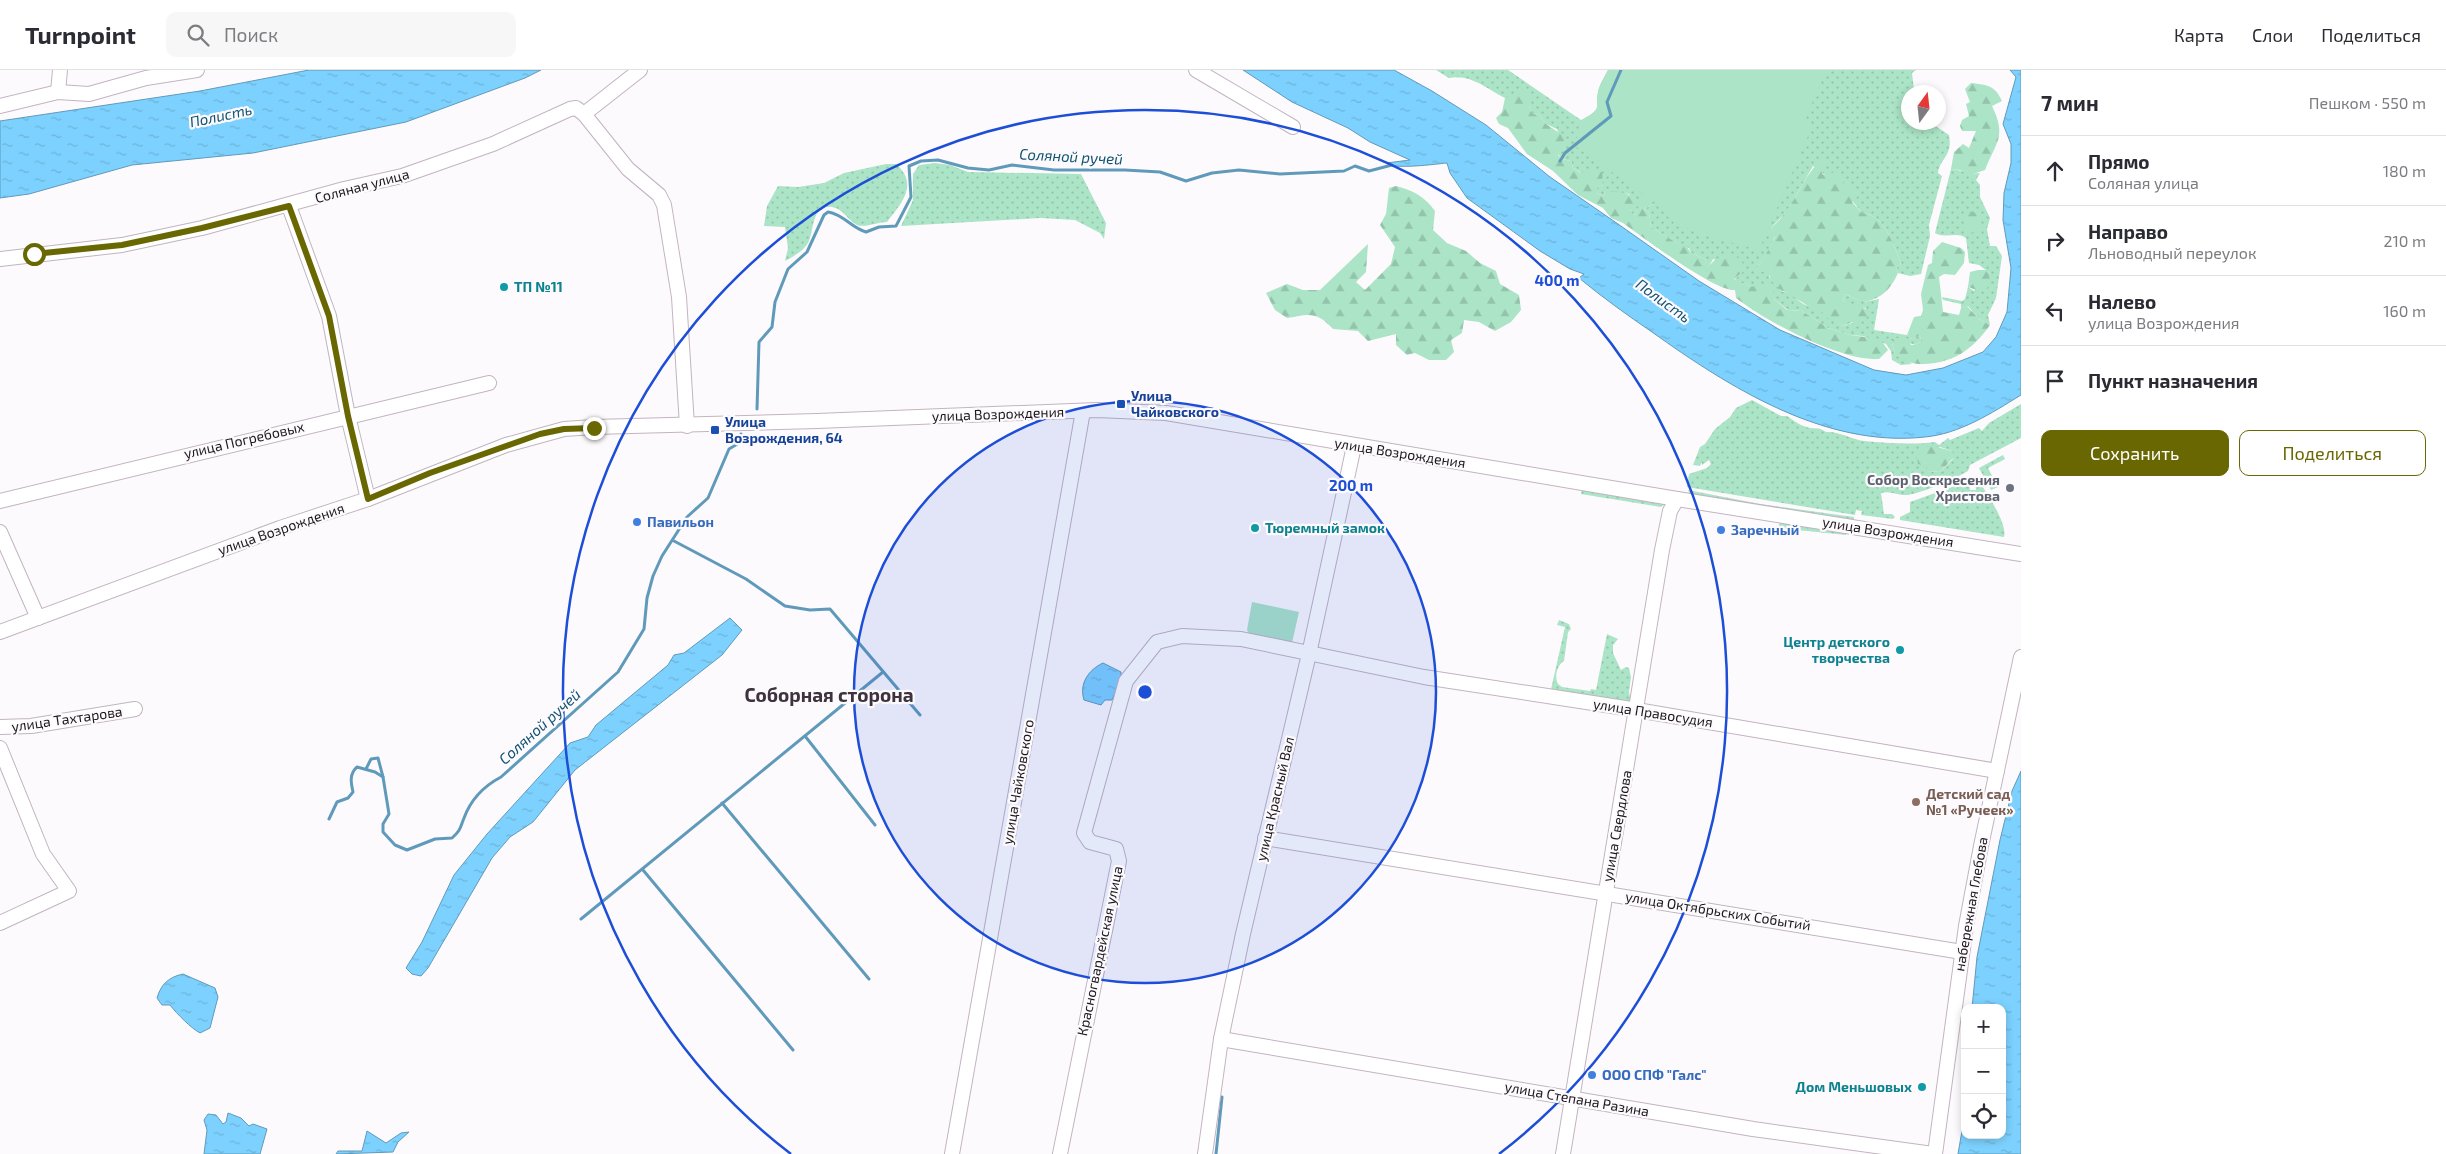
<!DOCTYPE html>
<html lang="ru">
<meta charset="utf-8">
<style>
body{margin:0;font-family:"Exo 2",sans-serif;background:#f7f7f7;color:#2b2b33}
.controls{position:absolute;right:15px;bottom:15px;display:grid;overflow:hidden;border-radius:10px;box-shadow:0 2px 8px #0003}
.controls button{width:45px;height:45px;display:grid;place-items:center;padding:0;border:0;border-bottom:1px solid #e1e1e2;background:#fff;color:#2b2b33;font:25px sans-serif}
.compass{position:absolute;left:1901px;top:15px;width:45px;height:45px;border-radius:50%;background:#fff;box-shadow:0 2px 8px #0003;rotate:15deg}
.stop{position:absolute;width:15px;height:15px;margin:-11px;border:4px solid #696701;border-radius:50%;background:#fff}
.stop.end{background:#696701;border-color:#fff;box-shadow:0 1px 5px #0008}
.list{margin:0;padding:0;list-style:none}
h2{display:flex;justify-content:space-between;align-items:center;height:65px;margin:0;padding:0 20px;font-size:21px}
h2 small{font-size:16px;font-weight:400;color:#7c7c81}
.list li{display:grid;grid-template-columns:32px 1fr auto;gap:15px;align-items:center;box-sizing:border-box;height:70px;padding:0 20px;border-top:1px solid #e1e1e2}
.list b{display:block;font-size:19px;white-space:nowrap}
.list p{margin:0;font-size:16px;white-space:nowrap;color:#7c7c81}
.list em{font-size:16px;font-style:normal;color:#7c7c81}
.actions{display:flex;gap:10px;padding:15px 20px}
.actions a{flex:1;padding:11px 0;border:1px solid #696701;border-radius:10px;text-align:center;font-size:18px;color:#696701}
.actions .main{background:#696701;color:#fff}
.icon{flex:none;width:28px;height:28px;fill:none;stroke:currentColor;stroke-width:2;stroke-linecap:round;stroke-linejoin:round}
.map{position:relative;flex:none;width:2021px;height:1084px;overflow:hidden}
header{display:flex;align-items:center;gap:30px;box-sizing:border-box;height:70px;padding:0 25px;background:#fff;border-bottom:1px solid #e1e1e2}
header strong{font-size:24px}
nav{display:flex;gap:28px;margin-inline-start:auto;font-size:18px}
.search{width:350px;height:45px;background:#f7f7f7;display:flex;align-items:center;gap:12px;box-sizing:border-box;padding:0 18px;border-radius:10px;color:#7c7c81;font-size:19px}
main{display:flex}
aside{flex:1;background:#fff}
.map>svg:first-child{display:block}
.grass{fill:url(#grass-dots);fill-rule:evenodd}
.forest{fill:url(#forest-firs)}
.pitch{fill:#abe4c6}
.water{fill:url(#water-ripples);stroke:#609aba}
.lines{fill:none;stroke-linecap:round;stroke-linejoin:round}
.stream{stroke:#609aba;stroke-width:3}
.minor-casing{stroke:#c2b4c1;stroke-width:16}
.minor{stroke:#fff;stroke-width:14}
.route{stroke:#696701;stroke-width:6}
.ring{fill:none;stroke:#1d4ed8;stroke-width:2.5}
.culture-dot{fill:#0f9aa8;stroke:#fdfafd;stroke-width:2}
.transit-dot{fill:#1a4fb4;stroke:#fdfafd;stroke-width:2}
.worship-dot{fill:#6b7280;stroke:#fdfafd;stroke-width:2}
.shop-dot{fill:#3f7fe0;stroke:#fdfafd;stroke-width:2}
.education-dot{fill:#8d6e63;stroke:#fdfafd;stroke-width:2}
.labels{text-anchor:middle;stroke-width:4.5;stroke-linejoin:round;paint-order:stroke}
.street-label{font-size:14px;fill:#1d181d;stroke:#fdfafd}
.culture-label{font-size:14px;font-weight:bold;fill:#0d838f;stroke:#fdfafd;text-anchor:start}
.transit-label{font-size:14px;font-weight:bold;fill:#164399;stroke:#fdfafd;text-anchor:start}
.worship-label{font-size:14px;font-weight:bold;fill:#5b616d;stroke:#fdfafd;text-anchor:end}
.shop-label{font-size:14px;font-weight:bold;fill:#366cbe;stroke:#fdfafd;text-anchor:start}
.education-label{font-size:14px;font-weight:bold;fill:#785e54;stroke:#fdfafd;text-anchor:start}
.water-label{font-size:15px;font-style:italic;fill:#115472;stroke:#fdfafd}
.district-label{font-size:19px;font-weight:bold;fill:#3d323d;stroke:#fdfafd}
.centre{fill:#1d4ed8;stroke:#fdfafd;stroke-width:2.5}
.ring-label{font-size:15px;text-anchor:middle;font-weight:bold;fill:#1d4ed8;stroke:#fdfafd;stroke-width:4.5;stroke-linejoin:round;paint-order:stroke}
</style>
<header>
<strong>Turnpoint</strong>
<div class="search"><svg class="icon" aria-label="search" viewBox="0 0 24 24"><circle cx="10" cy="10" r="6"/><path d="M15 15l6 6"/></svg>Поиск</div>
<nav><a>Карта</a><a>Слои</a><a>Поделиться</a></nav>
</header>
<main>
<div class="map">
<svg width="2021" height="1084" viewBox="0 0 2021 1084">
<defs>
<pattern id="grass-dots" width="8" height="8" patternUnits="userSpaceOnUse" patternTransform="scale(1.25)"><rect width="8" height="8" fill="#abe4c6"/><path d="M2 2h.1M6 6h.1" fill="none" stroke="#93c3aa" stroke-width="1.8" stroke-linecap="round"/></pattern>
<pattern id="forest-firs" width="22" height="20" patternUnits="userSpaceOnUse" patternTransform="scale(1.25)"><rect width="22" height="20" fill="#abe4c6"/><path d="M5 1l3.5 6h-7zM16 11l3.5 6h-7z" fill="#93c3aa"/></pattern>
<pattern id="water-ripples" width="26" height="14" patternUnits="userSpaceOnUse" patternTransform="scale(1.25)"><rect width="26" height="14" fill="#7dd1fe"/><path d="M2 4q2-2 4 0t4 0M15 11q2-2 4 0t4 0" fill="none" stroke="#6cb3d9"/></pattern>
</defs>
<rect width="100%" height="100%" fill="#fdfafd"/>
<g class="grass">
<path d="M1436,0H1508L1581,50C1606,37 1593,38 1599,18C1601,12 1605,6 1608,0H1916L1912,3L1914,20L1917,22H1908V52L1931,53L1949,65C1953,86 1940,88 1938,103L1942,106L1929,155L1930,166L1921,204L1910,206L1898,203L1896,198L1901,194C1894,175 1885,145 1862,143L1842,118L1813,96L1787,141L1771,158L1775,166C1770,178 1764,190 1756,199L1769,201V207L1783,222H1787L1803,234L1822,241L1842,256L1862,250L1866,238L1845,234L1843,228L1846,224L1857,230L1861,228L1864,232L1879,229L1874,260L1907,265L1910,269L1920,266L1921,271L1915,275L1898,269L1891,270L1895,284L1912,294L1901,295L1892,290L1891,281L1886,274L1863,266L1850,265L1828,258L1802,241L1788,240L1774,229L1772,224L1758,217H1751L1746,213L1734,215V210L1744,200L1713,189L1708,198L1705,189L1691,183L1689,178L1677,173L1651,157L1649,143L1644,139L1655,133L1638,138L1635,145L1631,144L1628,141L1633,140L1629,124L1605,121L1604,126L1596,123V118L1603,115L1573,98L1571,91L1562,89L1558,84L1564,77L1557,59L1546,54L1539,45L1533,44L1529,36L1514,26L1505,28C1486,19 1472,4 1449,8Z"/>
<polygon points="935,93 950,95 968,102 1081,104 1106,153 1104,169 1100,163 1075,150 1040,148 901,156 913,130 913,104 919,95"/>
<path d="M886,94H896C919,114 902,133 887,152C878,152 865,158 857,155C847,150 844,139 832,137C812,134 814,159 809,171C804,181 794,186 785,191L788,178L785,157L764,156L767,136L778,116L798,117L824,113L844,103Z"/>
<path d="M1951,99C1962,100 1969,105 1980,103L1976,110L1980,115V127L1990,148L1987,159L1990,176H1996L2002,186L1996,228L1988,245L1990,255L1979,249L1968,236L1961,238V234L1943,230L1942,227L1962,231L1965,229L1968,217L1974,221L1990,203L1979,195L1969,193L1966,168C1957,161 1945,169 1935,163Z"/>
<path d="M1752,330L1781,346H1787C1794,351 1801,356 1810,358C1817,359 1819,357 1826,362C1839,361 1851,369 1864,371C1888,373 1910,375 1935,372L1939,375L1948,368L1950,370L1979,358L1982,361L1989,353L2021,334V368L1970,395L1968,401C1954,409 1925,422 1908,425C1898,426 1891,420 1881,423L1884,444H1892L1895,447L1893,449L1861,445L1862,441L1856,440L1855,445L1687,417L1689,404L1707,398L1711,394L1709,390L1702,395V392L1700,396L1693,395L1700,377L1705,374L1715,359L1730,347L1736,338ZM1940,377L1952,381L1953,389L1940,402L1927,401V396L1917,387L1922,383Z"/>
<polygon points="2003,385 2005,389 1988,398 1998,417 1991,420 1979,398"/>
<path d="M1975,411L1981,414C1988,425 2008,455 2004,467L1900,450V447L1910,442V432L1963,413L1969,412L1970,420H1976Z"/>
<polygon points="1582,419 1661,433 1664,435 1661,437 1581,424"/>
<polygon points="1688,420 1760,434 1854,447 1854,451 1690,425"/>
<polygon points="1780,451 1847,462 1846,465 1778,458"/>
<path d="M1559,550L1569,554L1571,559L1568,562L1564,591C1557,595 1554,606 1558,614L1562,617L1590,621L1591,619L1596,620L1607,564L1618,569L1613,575V583L1621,600L1626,597L1629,598L1631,607L1629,622L1631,632L1550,624L1565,557L1557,555Z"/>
</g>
<g class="forest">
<path d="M1971,13C1987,15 1995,15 2002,31L1992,36C2007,67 1996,72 1985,100L1970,105L1960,100L1951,99L1954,82L1963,74L1969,78L1976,61H1962L1960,56L1962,50L1969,46L1966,34L1970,32L1965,19Z"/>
<path d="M1523,20L1529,27V36L1533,44L1539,45L1546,54L1564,66V77L1558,85L1562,89L1571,91L1573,98L1581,103L1587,100L1602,101L1603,115L1596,118V123L1604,126L1605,121C1616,121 1630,121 1635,132L1633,140L1629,141L1635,145L1641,130L1648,125L1655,129V133L1644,139L1649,143L1651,157L1677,173L1685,174L1691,183L1705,189L1708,197C1717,187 1720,186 1734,185L1742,191L1744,201L1734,209V214L1746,213L1751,217L1767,213L1773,218L1774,229L1787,240L1802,241L1828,258L1850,265L1880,269L1888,280L1879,289C1842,292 1765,251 1736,228L1735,220C1717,223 1641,166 1623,153L1611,148L1603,138L1578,125L1553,101L1527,84L1508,58L1499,54L1496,48L1502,42L1505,28Z"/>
<path d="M1824,87L1829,93L1822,104L1828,106L1839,98L1844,109L1842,117L1846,114L1858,126L1852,132L1862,143C1885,145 1894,175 1901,194L1896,198L1898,203C1891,219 1881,229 1864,232L1861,229L1857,230L1846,224L1843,228L1845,234C1855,235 1863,234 1869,243L1858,257L1853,252L1842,256L1830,248H1823L1822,241C1809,240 1802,229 1790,227L1787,222C1778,222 1769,209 1768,201L1761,202L1756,199C1764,190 1769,178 1775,167L1771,163V158C1796,137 1800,108 1824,87Z"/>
<path d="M1396,116C1413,120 1425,127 1435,141L1433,160L1447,173L1466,181L1480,193L1496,201L1500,214L1519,225L1521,240L1511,252L1495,261L1479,252L1464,250L1462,263L1451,270L1454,282L1446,290H1429L1415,283L1407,285L1396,275V264L1368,271L1358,261L1333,259C1316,241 1310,244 1287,248L1275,240L1266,223L1287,214L1303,220H1320L1368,174L1366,202L1356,212L1365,220L1391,194L1395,177L1380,155L1386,144L1389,118Z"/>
<polygon points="1969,141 1977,143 1981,151 1978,154 1982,160 1981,164 1965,161 1964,146"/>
<path d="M1942,172L1961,178L1965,182L1964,193L1955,205L1944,204L1939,207L1943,242L1959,245L1961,238L1967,236L1979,249L1990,255C1983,265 1975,274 1965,281C1948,294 1910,301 1895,284L1891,269L1904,267L1909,270L1911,275H1915L1921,271L1920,266L1910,269L1907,265L1914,247L1921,246L1923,240L1921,224L1928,195L1932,193L1933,181Z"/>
<polygon points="1978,200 1986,200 1990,203 1988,217 1982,222 1968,217 1970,202"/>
<polygon points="1933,376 1952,381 1954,387 1940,402 1927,401 1927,396 1918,394 1917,387 1924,377"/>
</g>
<g class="pitch">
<path d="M1608,0H1826L1804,53L1812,57L1759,180L1707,166L1675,154L1653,131L1575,76L1581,51C1606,36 1593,38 1599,18C1601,12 1605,6 1608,0Z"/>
<polygon points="1252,532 1299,542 1292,573 1249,564 1247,560"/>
</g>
<g class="water">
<polygon points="309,0 541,0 525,8 406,52 253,83 132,95 29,124 0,128 0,51 200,21"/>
<path d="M1243,0H1394L1432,21L1486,55L1550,107L1618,154L1699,211L1780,260L1874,300L1906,305L1943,298L1983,282L1996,267L2007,242L2011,198L2003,150L2004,123L2011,93V74L2003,54L2016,7L2010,0H2021V325C1992,343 1959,364 1925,367C1825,378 1729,317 1652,262C1627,245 1602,227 1579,208L1584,204L1570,199L1540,181L1467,128L1450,103L1447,93C1436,94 1393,100 1386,93L1410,90L1370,72L1348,58L1292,32Z"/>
<polygon points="730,548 742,560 722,585 575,700 533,752 510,767 492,788 428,898 421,906 412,904 406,898 422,872 454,805 487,764 570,673 588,667 596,655 668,595 674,585 684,583"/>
<path d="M1103,593L1121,602V609L1112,630H1105L1101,635L1084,630C1079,614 1088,600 1103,593Z"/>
<polygon points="2021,701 2021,1084 1958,1084 1965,1043 1965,1065 2002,1065 2002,938 1972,938 1977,887 2000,770 2012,721"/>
<path d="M183,904L215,918L218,927L210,958L200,963C191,958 177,944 170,935H162L157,928C161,914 169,907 183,904Z"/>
<polygon points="228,1043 241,1048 249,1056 253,1054 267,1059 260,1084 204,1084 207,1060 204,1050 208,1044 216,1045 223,1054 226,1052"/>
<polygon points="367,1061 386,1073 401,1063 409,1062 398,1072 393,1082 336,1084 338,1081 362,1081"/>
</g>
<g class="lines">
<g class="stream">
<polyline points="1560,91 1565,83 1611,46 1607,32 1621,0"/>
<path d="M757,339L759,272L772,257L775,232L788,199L807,182L824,145L828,142C843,144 852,158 866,162L879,157L896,156L911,127L909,96L921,91L938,90L968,98L989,100L1012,95L1054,100H1125L1160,102L1186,111L1212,103L1239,100L1280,104L1344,101L1355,96L1369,101L1392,95"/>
<polyline points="674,471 746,509 785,536 810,540 830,539 920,645"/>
<polyline points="805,666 875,755"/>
<polyline points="366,699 371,689 378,688 383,707"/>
<polyline points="722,733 869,909"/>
<path d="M329,749L337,732L348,728L353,722C351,713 349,704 357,697L375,702L383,707L389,744L383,754V762L395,775L407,780L435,769L452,768C461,760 460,758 464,748C471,729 484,716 501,707L618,602L644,559L647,528L653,506L662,486L687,447L708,428L729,379L739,373L741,364"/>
<polyline points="643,800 793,980"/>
<polyline points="581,849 883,602"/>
<polyline points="1216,1084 1222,1027"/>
</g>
<g class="minor-casing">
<g id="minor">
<polyline points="1196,0 1293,57"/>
<polyline points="58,22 60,0"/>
<polyline points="0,36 58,22 89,24 146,8 197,0"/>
<polyline points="584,44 628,99 659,125 664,135 679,227 687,356"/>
<polyline points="289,136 329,246 348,346 368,429"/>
<polyline points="0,189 122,175 202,158 344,119 402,106 493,74 570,39 576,38 584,44 640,0"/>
<polyline points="0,431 489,313"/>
<polyline points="0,462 38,548"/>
<polyline points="0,562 280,458 368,429 506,375 564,359 594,357 817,351 1097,340 1166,343 1677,429 2021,484"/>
<polyline points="0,657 31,656 135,639"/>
<polyline points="0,678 43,784 69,821 0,853"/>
<polyline points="1265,768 1962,882"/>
<polyline points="1221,969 1753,1059 1933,1084"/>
<polyline points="952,1084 1083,341"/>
<polyline points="1060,1084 1119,791 1116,779 1090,772 1084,763 1126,611 1157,572 1182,566 1241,569 1424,607 1625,638 1997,701"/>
<polyline points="1205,1084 1221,969 1243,864 1309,584 1354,376"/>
<polyline points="1563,1084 1662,480 1670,441 1677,429"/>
<polyline points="1935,1084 1966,856 1981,776 2021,587"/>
</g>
</g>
<use href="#minor" class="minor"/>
</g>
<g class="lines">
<polyline class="route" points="34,184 122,175 202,158 289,136 329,246 348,346 368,429 430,403 540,364 564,359 594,358"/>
</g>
<circle cx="1145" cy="622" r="291" fill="#1d4ed8" fill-opacity=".12"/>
<g class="ring">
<circle cx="1145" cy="622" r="291"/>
<path d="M791 1084A582 582 0 1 1 1499 1084"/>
</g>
<g class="culture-dot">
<circle cx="504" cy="217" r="5"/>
<circle cx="1255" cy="458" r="5"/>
<circle cx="1900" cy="580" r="5"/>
<circle cx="1922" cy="1017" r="5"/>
</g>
<g class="transit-dot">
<rect x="1116" y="329" width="10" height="10" rx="2.5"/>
<rect x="710" y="355" width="10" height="10" rx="2.5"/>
</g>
<circle class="worship-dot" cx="2010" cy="418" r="5"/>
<g class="shop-dot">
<circle cx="637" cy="452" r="5"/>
<circle cx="1721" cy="460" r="5"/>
<circle cx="1592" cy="1005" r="5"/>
</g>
<circle class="education-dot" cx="1916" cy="732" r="5"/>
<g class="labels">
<g class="street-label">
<text transform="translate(362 116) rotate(-15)" y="5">Соляная улица</text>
<text transform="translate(998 344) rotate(-2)" y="5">улица Возрождения</text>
<text transform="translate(244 370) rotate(-13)" y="5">улица Погребовых</text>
<text transform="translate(1400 383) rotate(9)" y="5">улица Возрождения</text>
<text transform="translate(281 459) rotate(-19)" y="5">улица Возрождения</text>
<text transform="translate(1888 462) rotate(9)" y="5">улица Возрождения</text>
<text transform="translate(1653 643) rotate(9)" y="5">улица Правосудия</text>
<text transform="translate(67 649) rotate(-8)" y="5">улица Тахтарова</text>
<text transform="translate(1018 712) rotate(-80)" y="5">улица Чайковского</text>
<text transform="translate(1275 729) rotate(-77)" y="5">улица Красный Вал</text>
<text transform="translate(1617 756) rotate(-80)" y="5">улица Свердлова</text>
<text transform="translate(1971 834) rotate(-80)" y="5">набережная Глебова</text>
<text transform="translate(1718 841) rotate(9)" y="5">улица Октябрьских Событий</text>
<text transform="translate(1100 881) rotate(-78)" y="5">Красногвардейская улица</text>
<text transform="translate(1577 1029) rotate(10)" y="5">улица Степана Разина</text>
</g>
<g class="culture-label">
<text x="514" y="222">ТП №11</text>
<text x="1265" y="463">Тюремный замок</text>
<text x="1890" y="577" text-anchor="end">Центр детского<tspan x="1890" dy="16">творчества</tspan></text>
<text x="1912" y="1022" text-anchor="end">Дом Меньшовых</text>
</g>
<g class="transit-label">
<text x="1131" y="331">Улица<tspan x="1131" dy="16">Чайковского</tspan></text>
<text x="725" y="357">Улица<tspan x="725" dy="16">Возрождения, 64</tspan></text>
</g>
<g class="worship-label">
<text x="2000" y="415">Собор Воскресения<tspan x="2000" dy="16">Христова</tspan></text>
</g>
<g class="shop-label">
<text x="647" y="457">Павильон</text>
<text x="1731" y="465">Заречный</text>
<text x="1602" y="1010">ООО СПФ "Галс"</text>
</g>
<g class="education-label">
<text x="1926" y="729">Детский сад<tspan x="1926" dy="16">№1 «Ручеек»</tspan></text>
</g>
<g class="water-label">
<text transform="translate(221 46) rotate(-12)" y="5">Полисть</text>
<text transform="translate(1071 87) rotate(3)" y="5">Соляной ручей</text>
<text transform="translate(1663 231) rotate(36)" y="5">Полисть</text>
<text transform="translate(540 657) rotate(-42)" y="5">Соляной ручей</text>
</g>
<g class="district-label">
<text x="829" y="632">Соборная сторона</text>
</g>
</g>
<circle cx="1145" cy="622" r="8" class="centre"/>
<g class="ring-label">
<text x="1557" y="216">400 m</text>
<text x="1351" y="421">200 m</text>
</g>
</svg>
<div class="controls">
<button>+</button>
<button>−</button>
<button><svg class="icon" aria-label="locate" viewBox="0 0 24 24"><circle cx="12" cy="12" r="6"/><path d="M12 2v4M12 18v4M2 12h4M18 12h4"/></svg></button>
</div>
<svg class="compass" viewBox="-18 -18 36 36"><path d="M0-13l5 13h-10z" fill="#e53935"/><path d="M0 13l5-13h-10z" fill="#7c7c81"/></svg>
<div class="stop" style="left:34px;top:184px"></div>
<div class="stop end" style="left:594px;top:358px"></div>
</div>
<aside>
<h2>7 мин<small>Пешком · 550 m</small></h2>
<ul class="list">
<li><svg class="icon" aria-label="ahead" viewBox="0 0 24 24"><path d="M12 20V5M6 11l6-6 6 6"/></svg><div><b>Прямо</b><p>Соляная улица</p></div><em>180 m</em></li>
<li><svg class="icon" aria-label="right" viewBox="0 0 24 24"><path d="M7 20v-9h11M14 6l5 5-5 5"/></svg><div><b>Направо</b><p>Льноводный переулок</p></div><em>210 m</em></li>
<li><svg class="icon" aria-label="left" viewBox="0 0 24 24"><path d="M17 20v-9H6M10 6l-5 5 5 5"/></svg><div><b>Налево</b><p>улица Возрождения</p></div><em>160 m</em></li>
<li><svg class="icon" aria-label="arrive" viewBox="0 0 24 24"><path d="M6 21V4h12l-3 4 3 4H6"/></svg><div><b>Пункт назначения</b></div></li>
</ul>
<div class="actions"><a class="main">Сохранить</a><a>Поделиться</a></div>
</aside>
</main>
